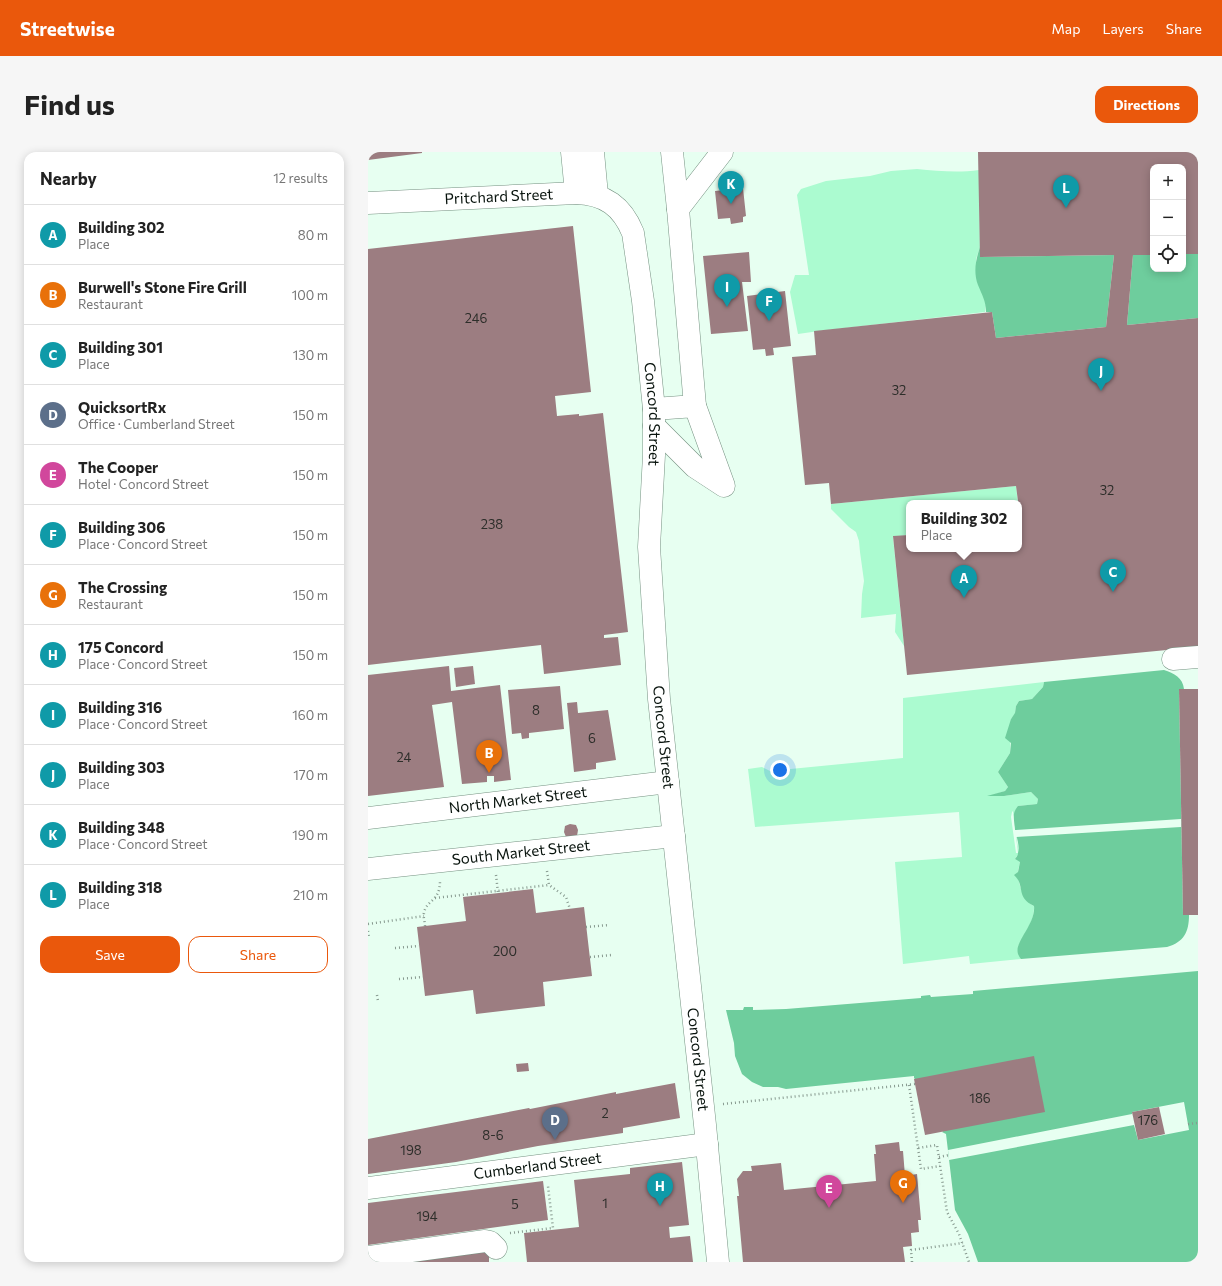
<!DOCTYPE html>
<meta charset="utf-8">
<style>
body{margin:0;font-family:Commissioner,sans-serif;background:#f6f6f6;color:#222}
.controls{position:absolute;right:12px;top:12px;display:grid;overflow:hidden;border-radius:8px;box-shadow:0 2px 10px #0003}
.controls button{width:36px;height:36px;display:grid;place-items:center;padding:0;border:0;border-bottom:1px solid #e0e0e0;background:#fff;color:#222;font:20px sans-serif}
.you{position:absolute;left:412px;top:618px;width:14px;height:14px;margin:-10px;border:3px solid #fff;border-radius:50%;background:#1a73e8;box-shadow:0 0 0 6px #1a73e833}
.badge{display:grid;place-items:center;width:26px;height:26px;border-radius:50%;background:#ea580c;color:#fff;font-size:13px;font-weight:700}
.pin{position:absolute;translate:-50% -33px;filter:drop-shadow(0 1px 2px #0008)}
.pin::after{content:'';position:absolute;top:21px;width:14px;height:12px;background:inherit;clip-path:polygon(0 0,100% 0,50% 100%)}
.popup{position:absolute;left:538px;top:348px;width:116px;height:52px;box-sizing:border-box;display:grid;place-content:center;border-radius:8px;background:#fff;filter:drop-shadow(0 1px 3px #0005);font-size:13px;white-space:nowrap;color:#767676}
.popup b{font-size:15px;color:#222}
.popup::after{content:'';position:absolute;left:50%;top:100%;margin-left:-8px;border:8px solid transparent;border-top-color:#fff}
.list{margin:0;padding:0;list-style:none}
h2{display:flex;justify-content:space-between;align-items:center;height:52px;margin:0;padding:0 16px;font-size:17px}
h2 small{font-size:13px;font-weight:400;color:#767676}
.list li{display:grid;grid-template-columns:26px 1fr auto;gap:12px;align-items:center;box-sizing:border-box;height:60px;padding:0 16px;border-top:1px solid #e0e0e0}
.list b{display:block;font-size:15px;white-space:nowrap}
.list p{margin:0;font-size:13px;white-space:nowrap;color:#767676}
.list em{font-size:13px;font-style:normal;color:#767676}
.actions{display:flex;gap:8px;padding:12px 16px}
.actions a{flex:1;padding:9px 0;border:1px solid #ea580c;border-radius:12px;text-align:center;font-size:14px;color:#ea580c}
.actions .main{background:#ea580c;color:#fff}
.icon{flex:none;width:22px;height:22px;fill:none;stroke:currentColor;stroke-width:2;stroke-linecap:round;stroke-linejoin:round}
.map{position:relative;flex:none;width:830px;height:1110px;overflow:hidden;border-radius:12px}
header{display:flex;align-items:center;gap:24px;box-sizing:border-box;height:56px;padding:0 20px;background:#ea580c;color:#fff}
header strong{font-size:19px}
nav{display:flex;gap:22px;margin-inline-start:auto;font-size:14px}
.intro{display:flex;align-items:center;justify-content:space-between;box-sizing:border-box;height:96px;padding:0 24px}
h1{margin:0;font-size:28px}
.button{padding:10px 18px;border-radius:12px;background:#ea580c;color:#fff;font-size:14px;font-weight:700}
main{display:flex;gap:24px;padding:0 24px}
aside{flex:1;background:#fff;border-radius:12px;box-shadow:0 2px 10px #0003}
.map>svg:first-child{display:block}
.green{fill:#abfbd0}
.water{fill:#6ecd9d}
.pier{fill:#e7fff1}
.building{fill:#9c7d81}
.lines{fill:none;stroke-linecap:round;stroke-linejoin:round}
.minor-casing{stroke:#769282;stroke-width:23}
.path{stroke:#87998f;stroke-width:2.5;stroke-dasharray:1 3;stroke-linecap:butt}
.minor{stroke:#fff;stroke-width:22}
.labels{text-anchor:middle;stroke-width:3;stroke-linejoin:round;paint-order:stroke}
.number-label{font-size:13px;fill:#2d2e2a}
.street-label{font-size:15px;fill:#08130d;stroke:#fff}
</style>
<header>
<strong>Streetwise</strong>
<nav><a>Map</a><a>Layers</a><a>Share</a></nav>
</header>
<div class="intro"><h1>Find us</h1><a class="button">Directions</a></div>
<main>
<aside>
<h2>Nearby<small>12 results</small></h2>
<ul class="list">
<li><span class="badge" style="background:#0f9aa8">A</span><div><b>Building 302</b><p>Place</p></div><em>80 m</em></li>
<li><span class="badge" style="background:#e8710a">B</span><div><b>Burwell's Stone Fire Grill</b><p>Restaurant</p></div><em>100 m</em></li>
<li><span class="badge" style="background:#0f9aa8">C</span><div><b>Building 301</b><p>Place</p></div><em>130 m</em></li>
<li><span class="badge" style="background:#5c6f8a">D</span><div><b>QuicksortRx</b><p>Office · Cumberland Street</p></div><em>150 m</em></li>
<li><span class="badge" style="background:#d1479c">E</span><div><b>The Cooper</b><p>Hotel · Concord Street</p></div><em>150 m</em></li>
<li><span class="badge" style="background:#0f9aa8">F</span><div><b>Building 306</b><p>Place · Concord Street</p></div><em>150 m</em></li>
<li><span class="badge" style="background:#e8710a">G</span><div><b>The Crossing</b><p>Restaurant</p></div><em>150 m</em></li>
<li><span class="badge" style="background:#0f9aa8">H</span><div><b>175 Concord</b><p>Place · Concord Street</p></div><em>150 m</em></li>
<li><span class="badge" style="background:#0f9aa8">I</span><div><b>Building 316</b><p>Place · Concord Street</p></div><em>160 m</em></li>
<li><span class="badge" style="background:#0f9aa8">J</span><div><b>Building 303</b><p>Place</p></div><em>170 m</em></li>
<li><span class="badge" style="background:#0f9aa8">K</span><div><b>Building 348</b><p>Place · Concord Street</p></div><em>190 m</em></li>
<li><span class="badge" style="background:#0f9aa8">L</span><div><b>Building 318</b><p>Place</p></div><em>210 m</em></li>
</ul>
<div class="actions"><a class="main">Save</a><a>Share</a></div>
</aside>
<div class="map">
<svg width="830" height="1110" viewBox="0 0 830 1110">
<rect width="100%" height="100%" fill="#e7fff1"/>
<g class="green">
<path d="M549,17C570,19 590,21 611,18L612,95L608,107L611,133L615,141L618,153L617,160L451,179L430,182L422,140L427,123H441L429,43L433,37L458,29L502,24L523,19Z"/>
<polygon points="648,334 650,351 541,351 541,383 525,385 536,494 527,480 528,462 493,466 494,442 496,429 492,400 491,389 488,380 481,375 463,357 463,352"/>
<path d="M676,530L675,535L664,547L651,549L648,554L647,562L643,567L642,601L630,620L640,635L637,639L622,644H636L663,640L670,647L669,652L650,654L645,665L651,701L647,707L652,709C652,713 650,716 650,719C649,730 656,749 666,754C667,770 656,781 650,795L653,807L602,812L601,804L535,812L527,710L594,705L591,660L387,675L380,617L394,615L402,619L535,606V546Z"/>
</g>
<g class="water">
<path d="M612,95V105L746,103L738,175L628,186L624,160H618C618,149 614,143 610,133C605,120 608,107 612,95Z"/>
<polygon points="815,102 830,102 830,166 759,173 765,103 785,103 785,117 815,117"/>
<path d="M796,518C806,521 815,526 816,537H811L815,763H821C821,780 816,790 799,795L653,807C652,806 651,804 650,802C646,790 668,772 666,754C647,745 658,734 646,723L650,720L652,710L647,707C648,705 650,704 650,701C654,689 638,667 650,654L669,652L670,647L663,640L636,644H619L637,639L640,635L630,620L642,601L643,591L637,586L643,567L647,561L648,554L651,549L664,547L675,535L676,530Z"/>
<polygon points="830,819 830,1110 610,1110 600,1082 587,1058 578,982 574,980 588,968 546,926 546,924 418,937 410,935 395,935 384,930 374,922 367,904 366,891 358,858 375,858 376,855 385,855 385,858 418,857 553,846 553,844 562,843 563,845 605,842 605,839"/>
</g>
<g class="pier">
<polygon points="645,659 647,678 813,667 813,675 648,685 650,701 648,701 643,665 644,660"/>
<polygon points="816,950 821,978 770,988 766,973 581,1008 580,998 764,962 764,960"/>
</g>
<g class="building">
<polygon points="0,0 54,0 54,1 0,8"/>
<polygon points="610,0 830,0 830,102 815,102 815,15 785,15 785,103 765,103 759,173 830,166 830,495 539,523 525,384 541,383 541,397 651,397 651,372 653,372 648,334 463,352 461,331 437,333 424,205 448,203 446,179 624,160 628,186 738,175 746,103 612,105"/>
<polygon points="375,36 378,64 375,65 375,70 363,72 362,66 350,67 347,39"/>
<polygon points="205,74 223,240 187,244 189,264 211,262 211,264 235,261 260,480 236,483 236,486 250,485 253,513 176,522 173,493 0,513 0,97"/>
<polygon points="381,100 383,130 374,130 380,179 343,182 335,104"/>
<polygon points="417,139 423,194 405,196 406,203 398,204 397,197 385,198 379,144"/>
<polygon points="81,514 83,539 132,533 143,628 126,630 126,624 119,624 119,630 94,632 84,550 64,553 76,635 0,644 0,523"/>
<polygon points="105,514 107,532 88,535 86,516"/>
<polygon points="192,534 196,577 161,581 161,586 154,587 153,581 144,582 140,538"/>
<polygon points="811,537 830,537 830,763 815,763"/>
<polygon points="209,550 210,561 240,558 248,608 228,611 228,617 206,620 199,551"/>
<polygon points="202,672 208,673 210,678 209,684 198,685 196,680 197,674"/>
<polygon points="165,737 168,761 216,755 224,824 175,830 177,854 108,862 105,838 57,844 49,775 98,769 95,745"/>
<polygon points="666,904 677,960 557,983 546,927"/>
<polygon points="160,911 161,919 149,920 148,912"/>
<polygon points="307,931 312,966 255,976 255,981 170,994 88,1010 0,1022 0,987 161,956 162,957 248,940 248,942"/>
<polygon points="791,955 797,982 770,988 764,960"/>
<polygon points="531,990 532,999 535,999 537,1024 549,1022 553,1068 550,1068 551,1080 543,1081 544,1094 535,1095 537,1110 375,1110 369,1044 371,1044 369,1027 375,1019 384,1019 383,1014 413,1011 416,1038 508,1029 506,1002 508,1002 507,993"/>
<polygon points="314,1010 321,1073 301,1075 302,1086 322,1084 325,1110 159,1110 156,1081 211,1075 206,1028 262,1022 262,1016"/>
<polygon points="175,1029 180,1068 0,1093 0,1051"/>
<polygon points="121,1099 121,1110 48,1110 48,1109"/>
</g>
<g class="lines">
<g class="minor-casing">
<g id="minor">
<polyline points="204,0 208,41"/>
<polyline points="225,0 229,43"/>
<polyline points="304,0 310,57"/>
<path id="s1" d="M0,51L208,41C237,42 254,54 265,81L275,149L286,257V303L281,395L291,547L337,973L350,1110"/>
<polyline points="327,254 310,57 354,0"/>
<polyline points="286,257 327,254 356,334 327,315 286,274"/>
<polyline points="805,507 830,505"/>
<path id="s2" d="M0,666L300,630"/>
<path id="s3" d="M0,717L306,684"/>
<path id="s4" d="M0,1036L339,992"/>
<polyline points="0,1105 117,1089 122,1090 128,1096"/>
</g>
</g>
<g class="path">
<polyline points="179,719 181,733 198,745 202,757"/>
<polyline points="128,723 130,741"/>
<polyline points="67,746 181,733"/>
<polyline points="0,772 56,764"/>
<path d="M57,774C57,770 55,765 56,761C58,748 72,750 72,729"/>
<polyline points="218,775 241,773"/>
<polyline points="0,779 1,786"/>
<polyline points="27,796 51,794"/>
<polyline points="222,805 244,803"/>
<polyline points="31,827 55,825"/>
<polyline points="9,843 10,849"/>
<polyline points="541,933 550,996 569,993 579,1060 591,1082 601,1110"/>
<polyline points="355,952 547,932"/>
<polyline points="820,972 830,971"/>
<polyline points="550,996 553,1017 572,1014"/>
<polyline points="571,1005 581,1003"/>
<polyline points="142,1081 185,1076 180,1034"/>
<polyline points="544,1110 543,1098 595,1091"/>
</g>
<use href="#minor" class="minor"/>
</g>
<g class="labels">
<g class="number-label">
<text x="108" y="171">246</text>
<text x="531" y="243">32</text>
<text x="739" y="343">32</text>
<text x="124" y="377">238</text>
<text x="168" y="563">8</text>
<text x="224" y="591">6</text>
<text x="36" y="610">24</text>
<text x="137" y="804">200</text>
<text x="612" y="951">186</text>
<text x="237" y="966">2</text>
<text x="780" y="973">176</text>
<text x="125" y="988">8-6</text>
<text x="43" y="1003">198</text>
<text x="237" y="1056">1</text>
<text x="147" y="1057">5</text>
<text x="59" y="1069">194</text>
</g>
<g class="street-label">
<text dy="5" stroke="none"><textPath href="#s1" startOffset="131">Pritchard Street</textPath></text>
<text dy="5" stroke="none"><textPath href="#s1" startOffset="465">Concord Street</textPath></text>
<text dy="5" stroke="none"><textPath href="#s1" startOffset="789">Concord Street</textPath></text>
<text dy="5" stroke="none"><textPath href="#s2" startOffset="151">North Market Street</textPath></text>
<text dy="5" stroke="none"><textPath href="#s3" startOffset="154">South Market Street</textPath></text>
<text dy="5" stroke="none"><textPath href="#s1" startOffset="1113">Concord Street</textPath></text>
<text dy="5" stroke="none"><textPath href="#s4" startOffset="171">Cumberland Street</textPath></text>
</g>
</g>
</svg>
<div class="controls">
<button>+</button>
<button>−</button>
<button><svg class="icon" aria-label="locate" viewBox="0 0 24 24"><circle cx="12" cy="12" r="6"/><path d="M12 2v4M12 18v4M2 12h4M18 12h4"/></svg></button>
</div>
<div class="you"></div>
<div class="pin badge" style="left:596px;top:446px;background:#0f9aa8">A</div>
<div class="popup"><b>Building 302</b>Place</div>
<div class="pin badge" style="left:121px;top:621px;background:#e8710a">B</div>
<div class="pin badge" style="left:745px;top:440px;background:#0f9aa8">C</div>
<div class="pin badge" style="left:187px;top:988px;background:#5c6f8a">D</div>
<div class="pin badge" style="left:461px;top:1056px;background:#d1479c">E</div>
<div class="pin badge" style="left:401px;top:169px;background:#0f9aa8">F</div>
<div class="pin badge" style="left:535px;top:1051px;background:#e8710a">G</div>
<div class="pin badge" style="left:292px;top:1054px;background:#0f9aa8">H</div>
<div class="pin badge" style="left:359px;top:155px;background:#0f9aa8">I</div>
<div class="pin badge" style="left:733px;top:239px;background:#0f9aa8">J</div>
<div class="pin badge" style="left:363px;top:52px;background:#0f9aa8">K</div>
<div class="pin badge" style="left:698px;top:56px;background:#0f9aa8">L</div>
</div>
</main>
